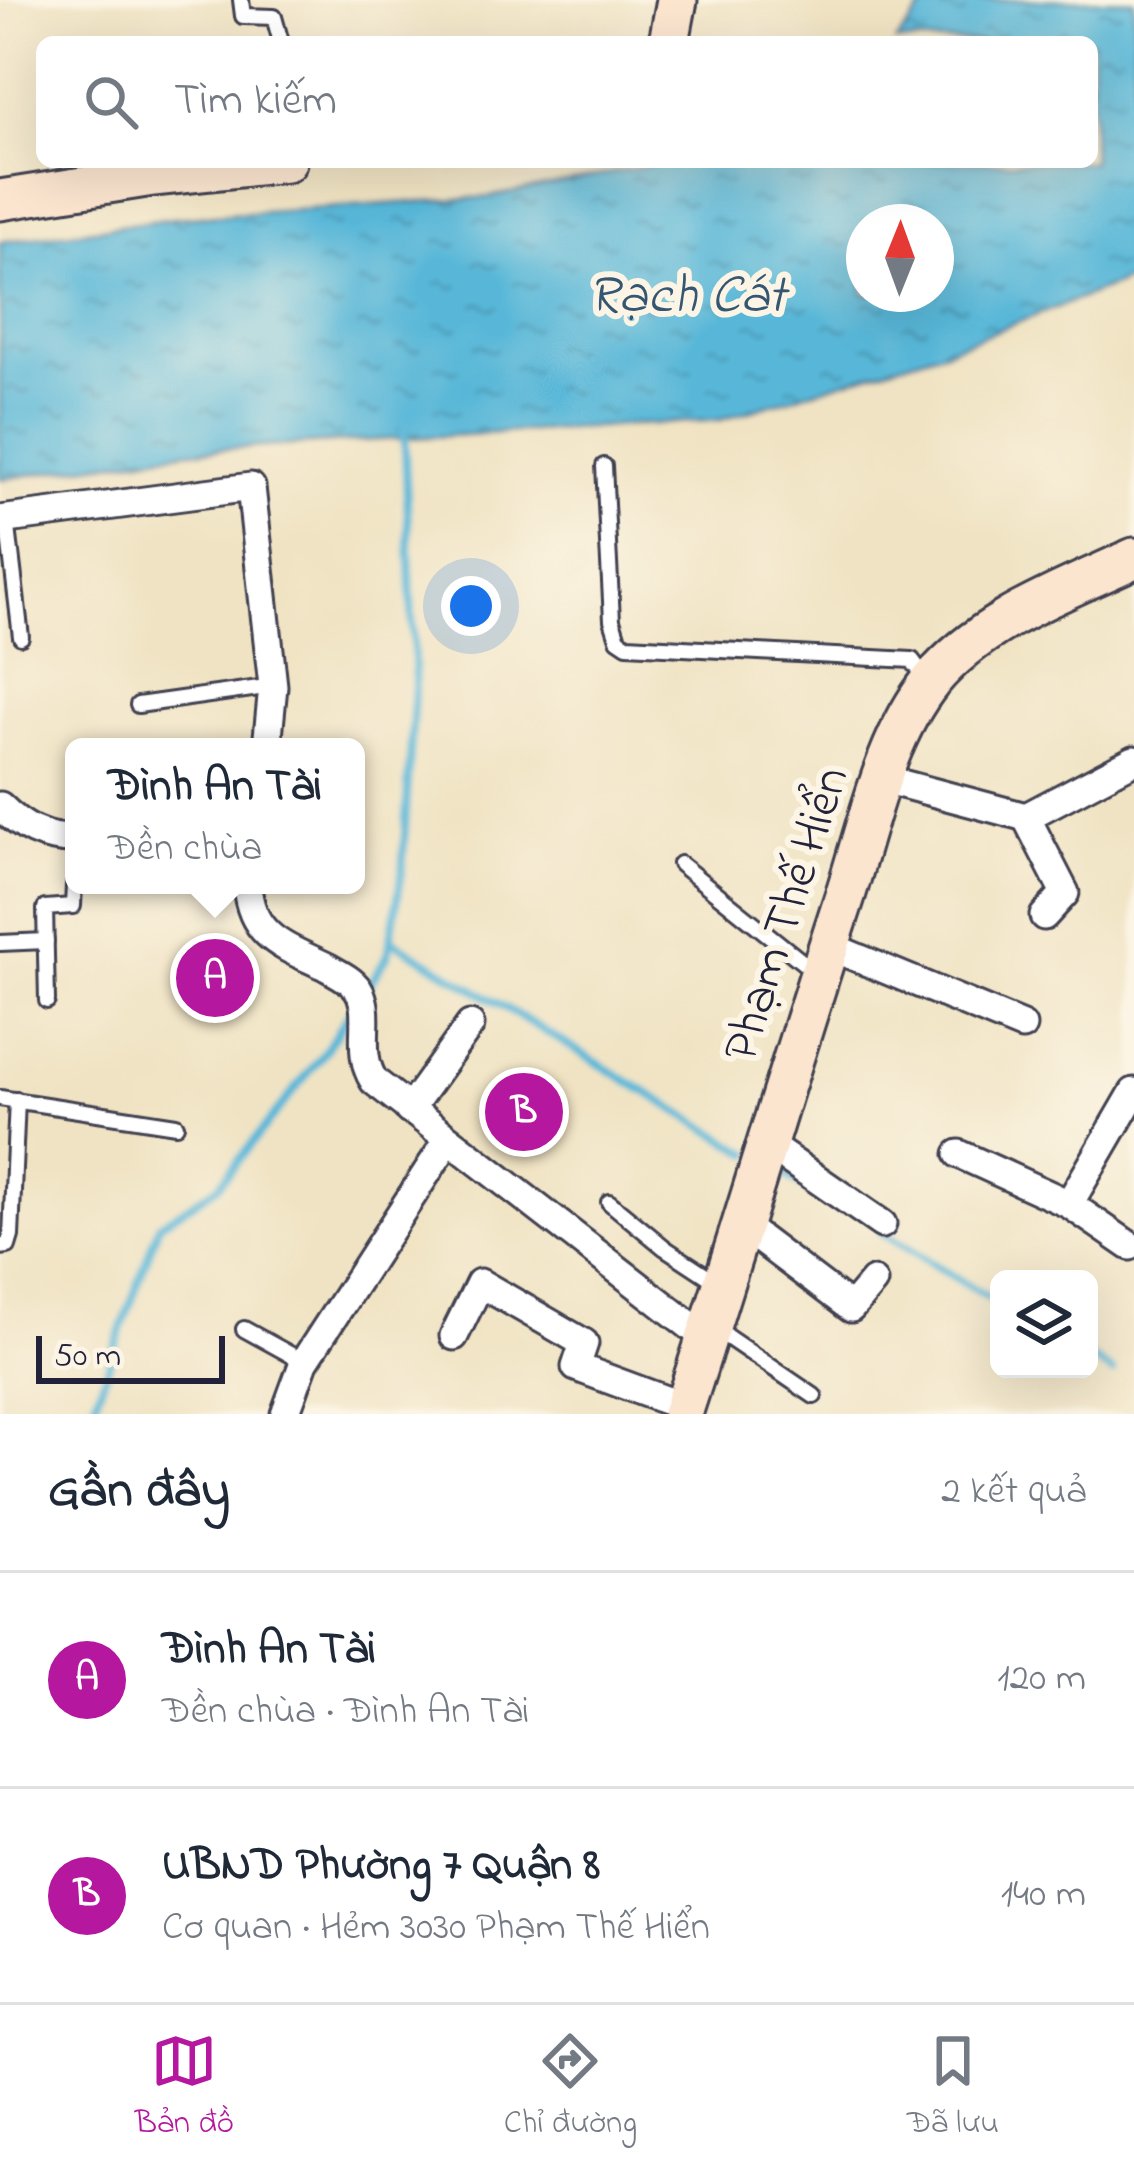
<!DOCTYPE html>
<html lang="vi">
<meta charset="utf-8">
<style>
body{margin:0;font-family:"Indie Flower",sans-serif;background:#f2f2f3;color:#1f2937}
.controls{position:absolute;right:36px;bottom:36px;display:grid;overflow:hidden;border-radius:18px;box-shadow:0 12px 48px #0002}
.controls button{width:108px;height:108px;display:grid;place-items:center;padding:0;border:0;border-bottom:3px solid #e0e1e3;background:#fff;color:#1f2937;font:60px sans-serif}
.compass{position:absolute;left:846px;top:204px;width:108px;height:108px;border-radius:50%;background:#fff;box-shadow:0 12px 48px #0002;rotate:1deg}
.scale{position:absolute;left:36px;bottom:30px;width:189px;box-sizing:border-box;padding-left:12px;border:6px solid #22223b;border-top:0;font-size:33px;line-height:42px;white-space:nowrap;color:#22223b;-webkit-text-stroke:9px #fcf5e5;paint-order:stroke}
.you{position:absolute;left:471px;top:606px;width:42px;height:42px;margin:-30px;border:9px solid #fff;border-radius:50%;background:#1a73e8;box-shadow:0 0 0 18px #1a73e833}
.badge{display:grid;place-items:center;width:78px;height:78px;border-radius:50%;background:#b5179e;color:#fff;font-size:39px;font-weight:700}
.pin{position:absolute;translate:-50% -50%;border:6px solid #fff;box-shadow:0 3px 12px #0006}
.popup{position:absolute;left:65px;top:738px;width:300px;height:156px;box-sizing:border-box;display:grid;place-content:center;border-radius:18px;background:#fff;filter:drop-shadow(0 3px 9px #0005);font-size:39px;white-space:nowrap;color:#747a83}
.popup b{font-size:45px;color:#1f2937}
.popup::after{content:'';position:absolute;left:50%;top:100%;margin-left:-24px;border:24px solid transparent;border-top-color:#fff}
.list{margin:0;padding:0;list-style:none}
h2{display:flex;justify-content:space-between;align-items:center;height:156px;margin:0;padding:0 48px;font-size:51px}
h2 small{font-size:39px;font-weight:400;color:#747a83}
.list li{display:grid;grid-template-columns:78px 1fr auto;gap:36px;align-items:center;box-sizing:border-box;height:216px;padding:0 48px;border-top:3px solid #e0e1e3}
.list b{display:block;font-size:45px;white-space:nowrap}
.list p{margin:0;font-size:39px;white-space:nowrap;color:#747a83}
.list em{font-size:39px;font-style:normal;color:#747a83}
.icon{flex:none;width:66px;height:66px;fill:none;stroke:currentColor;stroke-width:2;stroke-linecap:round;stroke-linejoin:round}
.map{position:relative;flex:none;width:1134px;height:1414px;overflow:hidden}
.search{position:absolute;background:#fff;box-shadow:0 12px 48px #0002;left:36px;right:36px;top:36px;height:132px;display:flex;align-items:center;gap:30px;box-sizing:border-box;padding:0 42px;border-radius:18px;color:#747a83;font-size:45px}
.sheet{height:588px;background:#fff}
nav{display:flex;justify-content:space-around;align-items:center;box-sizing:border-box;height:168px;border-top:3px solid #e0e1e3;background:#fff;font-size:33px;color:#747a83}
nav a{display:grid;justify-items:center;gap:6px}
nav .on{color:#b5179e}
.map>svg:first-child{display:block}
.water{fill:url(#water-ripples);stroke:#3e6c8a;stroke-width:3;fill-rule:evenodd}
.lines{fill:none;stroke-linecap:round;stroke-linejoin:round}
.stream{stroke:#59b7d8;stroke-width:8}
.lane-casing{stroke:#413f4f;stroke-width:20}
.street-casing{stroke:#413f4f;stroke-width:33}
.secondary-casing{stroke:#413f4f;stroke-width:45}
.lane{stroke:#fff;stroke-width:14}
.street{stroke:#fff;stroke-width:27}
.secondary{stroke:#fbe5cf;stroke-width:39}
.labels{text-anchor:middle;stroke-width:12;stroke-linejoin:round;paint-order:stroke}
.street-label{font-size:51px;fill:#22223b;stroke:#fcf5e5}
.water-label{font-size:54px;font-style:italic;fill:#355672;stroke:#fcf5e5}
</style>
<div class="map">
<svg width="1134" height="1414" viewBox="0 0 1134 1414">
<defs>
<pattern id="water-ripples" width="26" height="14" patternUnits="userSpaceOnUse" patternTransform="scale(3)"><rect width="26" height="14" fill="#59b7d8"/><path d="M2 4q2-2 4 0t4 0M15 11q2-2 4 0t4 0" fill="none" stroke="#4994b0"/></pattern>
</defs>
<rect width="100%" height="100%" fill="#fcf5e5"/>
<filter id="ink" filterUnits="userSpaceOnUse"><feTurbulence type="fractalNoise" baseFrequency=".00833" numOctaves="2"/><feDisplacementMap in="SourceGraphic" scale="24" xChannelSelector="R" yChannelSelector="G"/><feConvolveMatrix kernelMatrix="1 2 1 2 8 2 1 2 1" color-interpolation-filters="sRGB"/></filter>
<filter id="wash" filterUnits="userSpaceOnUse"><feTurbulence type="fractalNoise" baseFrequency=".004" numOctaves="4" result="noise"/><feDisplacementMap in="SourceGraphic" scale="48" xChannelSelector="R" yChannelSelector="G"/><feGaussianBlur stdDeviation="2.7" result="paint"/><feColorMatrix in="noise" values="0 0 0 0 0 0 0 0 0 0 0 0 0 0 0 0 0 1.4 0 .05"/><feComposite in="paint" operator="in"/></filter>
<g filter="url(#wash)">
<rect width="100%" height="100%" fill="#f0e3c3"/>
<path class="water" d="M929,0H1134V278L948,349L720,420L189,451L0,479V242L175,218L489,197L667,162H1092V42H896ZM936,222V294H864V222Z"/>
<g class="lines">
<g class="stream">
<polyline points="390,939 750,1154"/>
<polyline points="366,989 388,955 402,873 415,683 404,430"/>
<polyline points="773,1168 816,1194"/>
<polyline points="881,1233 999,1304"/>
<polyline points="1089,1357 1113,1372"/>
<polyline points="91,1414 159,1225 218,1186 321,1057 354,1006"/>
</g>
</g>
</g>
<g filter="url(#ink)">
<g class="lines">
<g class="lane-casing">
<g id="lane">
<polyline points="241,0 243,16 274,17 281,42"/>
<polyline points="604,466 612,620 618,639 627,645 912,660 926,679"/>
<polyline points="7,519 21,637"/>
<polyline points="138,705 273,686"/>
<polyline points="680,864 816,973"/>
<polyline points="0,943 46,941"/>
<polyline points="47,1001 45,908 73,906 74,885"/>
<polyline points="0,1098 176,1125"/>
<polyline points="609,1202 665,1248 718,1283"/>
<polyline points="0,1247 8,1246 11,1236 17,1100"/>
<polyline points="714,1328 814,1396"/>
<polyline points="244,1329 304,1362"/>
</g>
</g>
<g class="street-casing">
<g id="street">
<polyline points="0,520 251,487 273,686 267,747"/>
<polyline points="883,779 1026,817 1134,760"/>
<path d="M0,806C22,828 43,839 74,839"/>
<polyline points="1026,817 1065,893 1044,916"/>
<path d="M247,885C251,938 284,946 327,967C337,973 351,979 358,989C374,1014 354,1050 374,1081L706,1338"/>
<polyline points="829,946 1022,1026"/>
<polyline points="409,1110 470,1025"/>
<polyline points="765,1143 882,1224"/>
<polyline points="959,1154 1069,1204 1134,1092"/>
<polyline points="1069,1204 1130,1246"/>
<polyline points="740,1224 851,1308 873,1282"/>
<polyline points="454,1336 480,1283 584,1343 576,1367 684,1407"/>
<polyline points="285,1414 304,1362 448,1140"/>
</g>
</g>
<g class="secondary-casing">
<g id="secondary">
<polyline points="669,42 677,0"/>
<polyline points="0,200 153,176 286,162"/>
<path d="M682,1414C738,1243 788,1070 844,899C867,828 884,739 932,680C983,619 1065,591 1134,558"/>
</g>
</g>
<use href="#lane" class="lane"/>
<use href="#street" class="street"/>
<use href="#secondary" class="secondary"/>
</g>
</g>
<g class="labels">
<g class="street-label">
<text transform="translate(783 913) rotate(-72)" y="18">Phạm Thế Hiển</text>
</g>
<g class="water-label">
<text x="687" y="311">Rạch Cát</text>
</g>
</g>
</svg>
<div class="controls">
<button><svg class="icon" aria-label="layers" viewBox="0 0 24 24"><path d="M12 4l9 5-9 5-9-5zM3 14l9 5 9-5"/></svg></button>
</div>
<svg class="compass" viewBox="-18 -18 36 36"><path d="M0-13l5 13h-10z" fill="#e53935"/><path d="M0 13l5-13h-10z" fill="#747a83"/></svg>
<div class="scale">50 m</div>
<div class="you"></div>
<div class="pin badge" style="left:215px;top:978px">A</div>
<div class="popup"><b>Đình An Tài</b>Đền chùa</div>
<div class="pin badge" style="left:524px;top:1112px">B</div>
<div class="search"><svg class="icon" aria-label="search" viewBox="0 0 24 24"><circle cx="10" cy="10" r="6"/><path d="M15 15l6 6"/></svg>Tìm kiếm</div>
</div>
<section class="sheet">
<h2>Gần đây<small>2 kết quả</small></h2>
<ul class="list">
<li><span class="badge">A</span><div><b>Đình An Tài</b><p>Đền chùa · Đình An Tài</p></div><em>120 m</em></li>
<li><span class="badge">B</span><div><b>UBND Phường 7 Quận 8</b><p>Cơ quan · Hẻm 3030 Phạm Thế Hiển</p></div><em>140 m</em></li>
</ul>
</section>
<nav>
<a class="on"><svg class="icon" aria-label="map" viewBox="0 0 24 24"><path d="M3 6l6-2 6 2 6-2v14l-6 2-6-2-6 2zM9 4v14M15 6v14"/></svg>Bản đồ</a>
<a><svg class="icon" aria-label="directions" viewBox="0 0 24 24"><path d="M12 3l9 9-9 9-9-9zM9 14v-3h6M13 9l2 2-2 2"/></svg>Chỉ đường</a>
<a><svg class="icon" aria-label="saved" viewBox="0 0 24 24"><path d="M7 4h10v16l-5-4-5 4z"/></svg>Đã lưu</a>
</nav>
